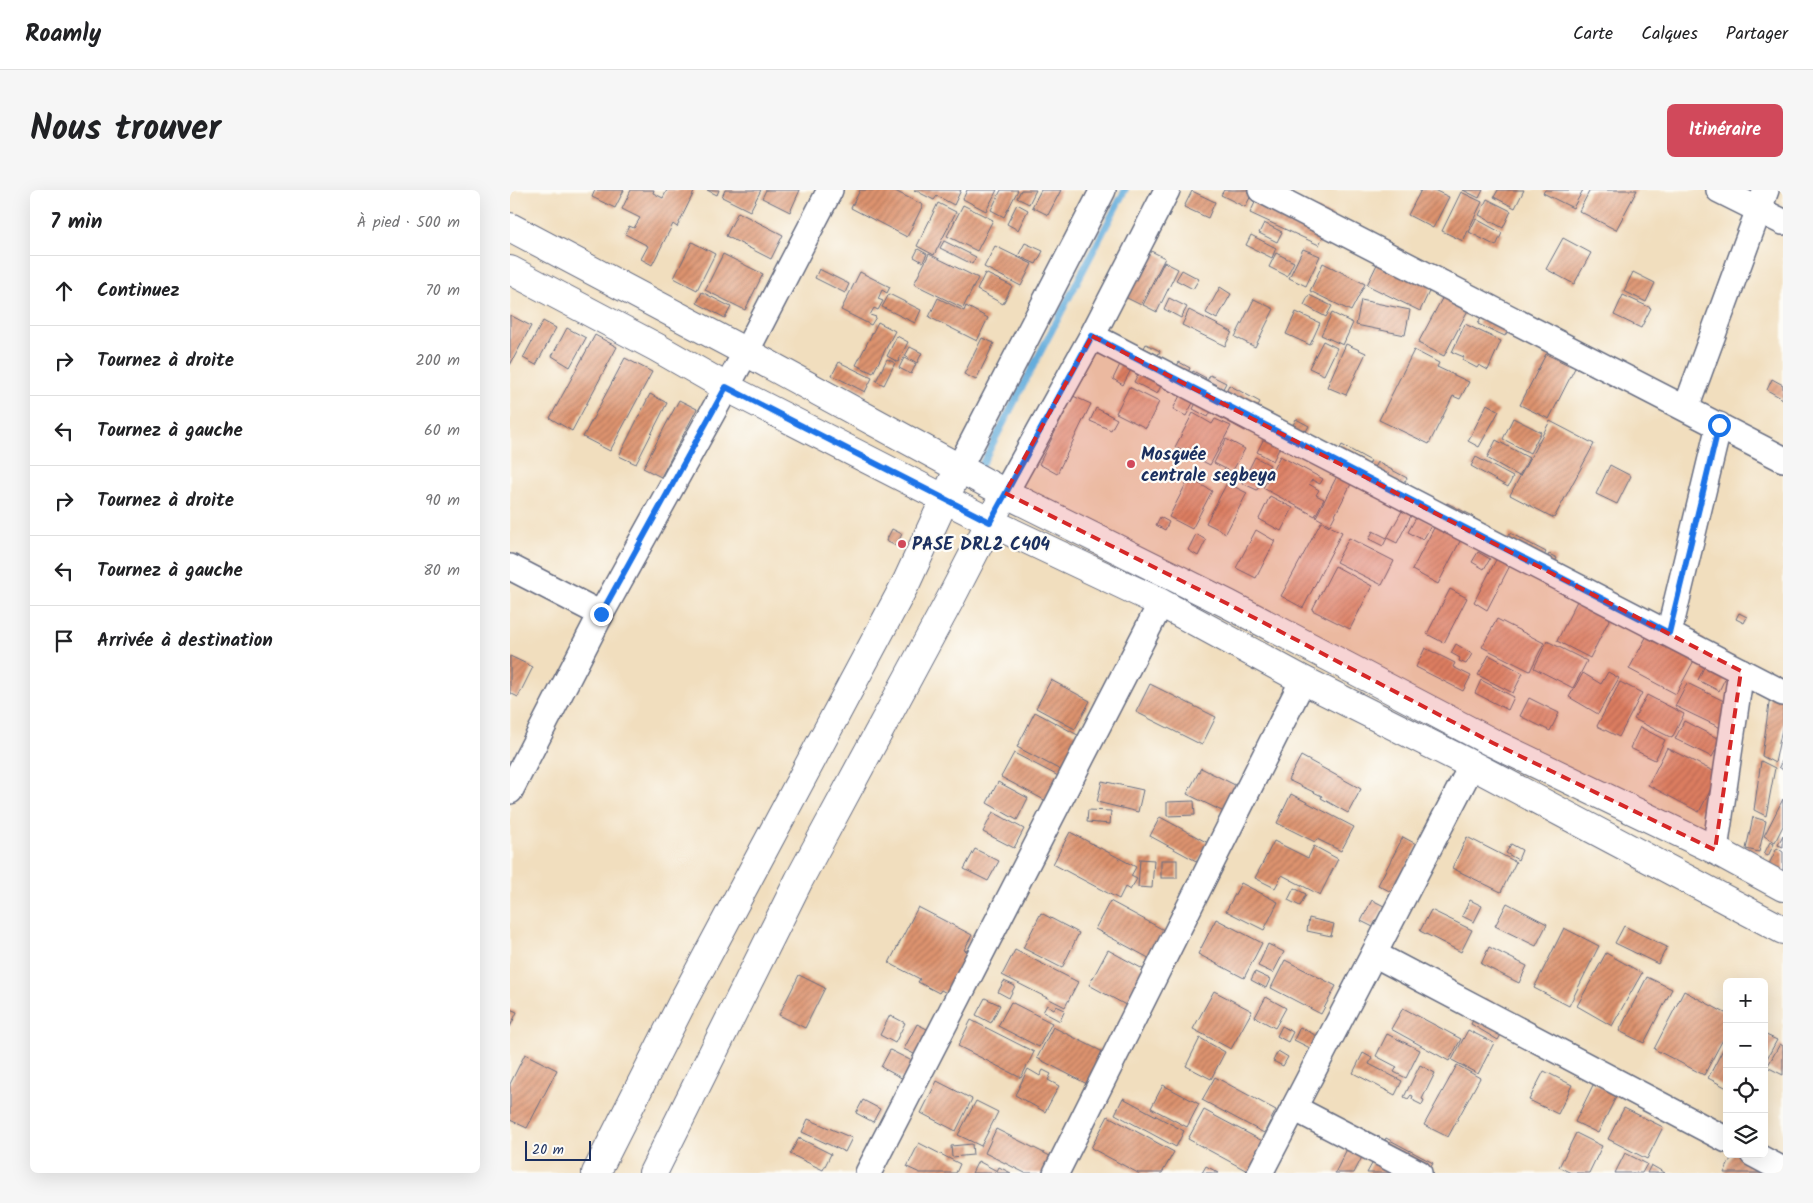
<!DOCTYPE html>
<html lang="fr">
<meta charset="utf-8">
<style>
body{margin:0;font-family:Kalam,sans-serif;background:#f6f6f6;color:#202124}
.controls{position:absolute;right:15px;bottom:15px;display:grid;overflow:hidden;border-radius:8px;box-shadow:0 5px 20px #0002}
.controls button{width:45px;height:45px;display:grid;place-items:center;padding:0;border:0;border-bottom:1px solid #e0e0e0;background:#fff;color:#202124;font:25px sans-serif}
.scale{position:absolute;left:15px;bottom:12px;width:66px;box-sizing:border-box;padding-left:5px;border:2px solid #1b2f5e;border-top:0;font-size:14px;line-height:18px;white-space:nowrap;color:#1b2f5e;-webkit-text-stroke:4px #fdfcf7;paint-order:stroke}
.stop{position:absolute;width:15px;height:15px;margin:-11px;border:4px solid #1a73e8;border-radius:50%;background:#fff}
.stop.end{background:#1a73e8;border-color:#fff;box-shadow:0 1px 5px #0008}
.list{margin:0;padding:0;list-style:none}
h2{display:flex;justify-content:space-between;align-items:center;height:65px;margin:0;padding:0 20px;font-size:21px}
h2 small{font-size:16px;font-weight:400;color:#757577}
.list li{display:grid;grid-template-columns:32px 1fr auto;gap:15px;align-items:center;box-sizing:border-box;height:70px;padding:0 20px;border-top:1px solid #e0e0e0}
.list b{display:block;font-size:19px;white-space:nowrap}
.list em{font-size:16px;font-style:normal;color:#757577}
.icon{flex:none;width:28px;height:28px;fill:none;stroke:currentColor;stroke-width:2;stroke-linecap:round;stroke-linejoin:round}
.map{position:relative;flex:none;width:1273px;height:983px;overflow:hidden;border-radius:8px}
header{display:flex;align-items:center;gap:30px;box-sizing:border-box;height:70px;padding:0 25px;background:#fff;border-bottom:1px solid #e0e0e0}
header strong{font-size:24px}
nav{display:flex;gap:28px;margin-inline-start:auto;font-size:18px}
.intro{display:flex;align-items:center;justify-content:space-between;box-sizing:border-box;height:120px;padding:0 30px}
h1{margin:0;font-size:35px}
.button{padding:12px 22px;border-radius:8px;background:#d1495b;color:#fff;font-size:18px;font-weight:700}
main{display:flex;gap:30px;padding:0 30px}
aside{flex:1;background:#fff;border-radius:8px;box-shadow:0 5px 20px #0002}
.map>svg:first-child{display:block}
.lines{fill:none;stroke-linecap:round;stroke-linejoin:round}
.stream{stroke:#65addc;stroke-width:7}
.building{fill:url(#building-hatch)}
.minor-casing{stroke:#666c80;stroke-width:28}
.tertiary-casing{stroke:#666c80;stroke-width:30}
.secondary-casing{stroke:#666c80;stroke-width:30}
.minor{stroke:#fff;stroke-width:25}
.tertiary{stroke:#fff;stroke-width:28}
.secondary{stroke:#fff;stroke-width:28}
.route{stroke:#1a73e8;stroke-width:6}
.marked{fill:#d62828;fill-opacity:0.2;stroke:#d62828;stroke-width:4;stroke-dasharray:10 6;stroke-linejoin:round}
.poi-dot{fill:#d1495b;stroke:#fdfcf7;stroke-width:2}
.labels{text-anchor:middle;stroke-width:4.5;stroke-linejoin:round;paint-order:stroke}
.poi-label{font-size:18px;font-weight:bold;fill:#1b2f5e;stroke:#fdfcf7;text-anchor:start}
</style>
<header>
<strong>Roamly</strong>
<nav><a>Carte</a><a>Calques</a><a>Partager</a></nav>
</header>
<div class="intro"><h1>Nous trouver</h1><a class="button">Itinéraire</a></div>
<main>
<aside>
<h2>7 min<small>À pied · 500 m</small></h2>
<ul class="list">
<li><svg class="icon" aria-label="ahead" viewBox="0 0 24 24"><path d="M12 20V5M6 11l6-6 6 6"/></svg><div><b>Continuez</b></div><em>70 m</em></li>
<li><svg class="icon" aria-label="right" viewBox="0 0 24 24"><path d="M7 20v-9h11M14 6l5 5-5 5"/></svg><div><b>Tournez à droite</b></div><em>200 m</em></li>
<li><svg class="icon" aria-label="left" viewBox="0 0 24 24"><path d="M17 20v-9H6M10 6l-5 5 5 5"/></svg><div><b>Tournez à gauche</b></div><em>60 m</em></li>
<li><svg class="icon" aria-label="right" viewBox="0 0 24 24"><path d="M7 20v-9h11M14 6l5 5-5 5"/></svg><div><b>Tournez à droite</b></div><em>90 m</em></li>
<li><svg class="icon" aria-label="left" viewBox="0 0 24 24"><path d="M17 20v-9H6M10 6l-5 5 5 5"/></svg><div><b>Tournez à gauche</b></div><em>80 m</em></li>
<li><svg class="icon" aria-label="arrive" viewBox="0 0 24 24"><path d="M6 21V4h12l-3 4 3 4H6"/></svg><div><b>Arrivée à destination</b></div></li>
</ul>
</aside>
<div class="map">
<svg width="1273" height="983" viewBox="0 0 1273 983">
<defs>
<pattern id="building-hatch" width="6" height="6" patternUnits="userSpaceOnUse" patternTransform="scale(1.25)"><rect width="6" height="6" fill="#dd936e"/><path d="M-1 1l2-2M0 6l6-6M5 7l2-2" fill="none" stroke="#b2785e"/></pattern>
</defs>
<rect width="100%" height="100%" fill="#fdfcf7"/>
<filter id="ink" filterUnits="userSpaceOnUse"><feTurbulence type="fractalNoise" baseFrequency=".02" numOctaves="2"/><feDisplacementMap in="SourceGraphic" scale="10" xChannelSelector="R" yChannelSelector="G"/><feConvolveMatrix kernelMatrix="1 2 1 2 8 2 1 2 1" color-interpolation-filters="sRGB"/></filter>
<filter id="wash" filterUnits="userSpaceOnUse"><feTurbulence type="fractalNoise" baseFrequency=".0096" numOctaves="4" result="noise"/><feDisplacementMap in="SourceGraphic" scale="20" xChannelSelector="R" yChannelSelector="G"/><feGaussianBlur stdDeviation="1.12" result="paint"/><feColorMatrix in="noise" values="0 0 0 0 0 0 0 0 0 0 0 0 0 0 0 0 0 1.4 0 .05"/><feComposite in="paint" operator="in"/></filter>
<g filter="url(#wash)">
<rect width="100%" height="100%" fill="#f1debe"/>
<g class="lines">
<polyline class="stream" points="469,280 615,0"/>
</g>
<g id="blocks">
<g class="building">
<polygon points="85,0 114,0 105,18 82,7"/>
<polygon points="121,0 144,0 143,3 153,8 157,0 185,0 167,37 163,34 142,75 131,69 138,56 115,44 119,36 124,38 130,28 112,19"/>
<polygon points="197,0 209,0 207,5"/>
<polygon points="215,0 251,0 240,21 212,7"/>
<polygon points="256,0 290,0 280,22 252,8"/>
<polygon points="350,0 383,0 413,15 397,47 341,18"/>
<polygon points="404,0 451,0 444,15 427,6 424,10"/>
<polygon points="457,0 487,0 476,21 453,9"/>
<polygon points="491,0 508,0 494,27 481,20"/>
<polygon points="511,0 526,0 519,14 507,8"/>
<polygon points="531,0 551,0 538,25 522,17"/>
<polygon points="714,0 744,0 735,17 711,5"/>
<polygon points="751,0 823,25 809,55 740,23"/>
<polygon points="911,0 924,0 939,7 923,38 898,25"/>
<polygon points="953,0 973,0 969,8"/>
<polygon points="988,0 1014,0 1005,18 984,7"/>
<polygon points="1035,0 1073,0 1063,18 1033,3"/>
<polygon points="1080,0 1127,0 1106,40 1069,21"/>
<polygon points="682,1 705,12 698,28 674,17"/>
<polygon points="951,2 972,12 953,51 932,41"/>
<polygon points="977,9 1001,21 993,38 969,25"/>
<polygon points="428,13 446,22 424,65 407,56"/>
<polygon points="507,14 518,20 508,40 497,34"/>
<polygon points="453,15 483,30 467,61 437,46"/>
<polygon points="228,22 273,45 261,69 216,46"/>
<polygon points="966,29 992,43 986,56 959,42"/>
<polygon points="754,33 772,42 767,52 749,43"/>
<polygon points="741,45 766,58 762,68 736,55"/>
<polygon points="1053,48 1081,63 1064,94 1036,79"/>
<polygon points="434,51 466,67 462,74 430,58"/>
<polygon points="182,52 205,64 187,100 164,88"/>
<polygon points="515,53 533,61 526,74 508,66"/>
<polygon points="485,56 522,74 511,96 474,77"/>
<polygon points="408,59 417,64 413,72 404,67"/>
<polygon points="793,59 810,66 796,96 779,88"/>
<polygon points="639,60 655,68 631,115 615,107"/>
<polygon points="766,63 784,72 777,86 759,77"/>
<polygon points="213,64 253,84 235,120 195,100"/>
<polygon points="419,64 468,88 453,118 404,94"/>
<polygon points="871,66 924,91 910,121 857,95"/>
<polygon points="654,72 668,79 647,122 633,115"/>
<polygon points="813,73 855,94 841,121 800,101"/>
<polygon points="309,79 339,94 335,103 305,88"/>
<polygon points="672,80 689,89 683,99 666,90"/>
<polygon points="350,82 380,97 377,103 372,100 368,109 373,111 368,120 364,118 360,125 366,127 361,135 331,120"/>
<polygon points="1123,82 1145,93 1136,112 1114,101"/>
<polygon points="475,83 502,96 493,114 467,100"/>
<polygon points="942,90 967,103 934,166 908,153"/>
<polygon points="710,97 721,104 707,129 696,123"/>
<polygon points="192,102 221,117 215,128 187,113"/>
<polygon points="379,104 411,120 405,133 372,117"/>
<polygon points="799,105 822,116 816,127 794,115"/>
<polygon points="1113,105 1141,118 1131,138 1104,125"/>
<polygon points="428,108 454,121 456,116 478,128 467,151 419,127"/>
<polygon points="659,108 677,117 671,128 654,119"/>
<polygon points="744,109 764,119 745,157 725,147"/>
<polygon points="851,110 900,120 895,145 846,135"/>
<polygon points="977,115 1007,121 995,146 968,134"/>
<polygon points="679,120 722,142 715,156 672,135"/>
<polygon points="786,122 810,133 800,155 776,144"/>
<polygon points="822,123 843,133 833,155 811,145"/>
<polygon points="0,125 21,136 0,175"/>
<polygon points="33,131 46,138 26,175 13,168"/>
<polygon points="368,132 385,141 363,183 346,175"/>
<polygon points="955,134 991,151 978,180 969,175 967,178 952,170 954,167 942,162"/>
<polygon points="57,138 76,148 60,177 42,166"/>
<polygon points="85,145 107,157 62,241 40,228"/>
<polygon points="387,146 398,152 388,172 377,166"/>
<polygon points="472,148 484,153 466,190 454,184"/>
<polygon points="813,151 827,158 814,185 799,178"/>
<polygon points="636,154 650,161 648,165 634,158"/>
<polygon points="836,154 856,163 836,205 817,197"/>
<polygon points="400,157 412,163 407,173 395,166"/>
<polygon points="618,158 629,164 613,195 603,189"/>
<polygon points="904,160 929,173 927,177 959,192 950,209 943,206 919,254 869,230"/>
<polygon points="1036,164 1065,178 1039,229 1010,215"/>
<polygon points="115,168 142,182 100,261 73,247"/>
<polygon points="394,168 406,174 401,184 389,178"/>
<polygon points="377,169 385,173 374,195 366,191"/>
<polygon points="329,172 362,188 355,202 322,185"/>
<polygon points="669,172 680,178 668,202 657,196"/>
<polygon points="632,176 655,188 647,204 624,192"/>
<polygon points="683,181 696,188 676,226 663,219"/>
<polygon points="700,185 716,193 698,227 683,219"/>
<polygon points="1262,189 1273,195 1273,209 1257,200"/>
<polygon points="719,195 750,212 735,241 704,224"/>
<polygon points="619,197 649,212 636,238 606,223"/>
<polygon points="140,204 157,213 126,274 109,266"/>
<polygon points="563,206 581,214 547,284 529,274"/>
<polygon points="169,210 187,219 151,287 133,278"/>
<polygon points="977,214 989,221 969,257 958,251"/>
<polygon points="586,218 607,229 601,240 580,231"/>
<polygon points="683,223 702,234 705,229 721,236 700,275 665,257"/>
<polygon points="1003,228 1031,242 1020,263 993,249"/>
<polygon points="786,229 799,236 785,261 773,255"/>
<polygon points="1040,231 1084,254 1044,328 1000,305"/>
<polygon points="761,235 777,243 763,271 747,262"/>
<polygon points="716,249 735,259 722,282 704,273"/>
<polygon points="986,250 1019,268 1009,286 977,268"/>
<polygon points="832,255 861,271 850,290 821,275"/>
<polygon points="770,266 813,289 810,294 802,290 799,294 809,300 806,305 814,309 805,326 753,298"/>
<polygon points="745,267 760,275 747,300 732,293"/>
<polygon points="966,267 1003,287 998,297 961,276"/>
<polygon points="867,272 897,288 891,299 861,283"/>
<polygon points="1100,275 1121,286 1107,314 1086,304"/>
<polygon points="828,284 842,292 820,335 806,327"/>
<polygon points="679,288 702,301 682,339 659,327"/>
<polygon points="717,293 737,303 716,343 696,333"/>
<polygon points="760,306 783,318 771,341 749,329"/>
<polygon points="897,312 906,316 887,353 877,348"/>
<polygon points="937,313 963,326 928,394 902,380"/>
<polygon points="907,326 922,334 913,350 898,342"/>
<polygon points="650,327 659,332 655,340 646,335"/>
<polygon points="811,332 832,342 793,418 771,406"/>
<polygon points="382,339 392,344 386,356 376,351"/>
<polygon points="746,340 765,351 746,388 726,378"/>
<polygon points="863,341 877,348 873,356 859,349"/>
<polygon points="1000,343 1036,362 1030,374 1007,362 977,420 964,412"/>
<polygon points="686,344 696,350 688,366 678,360"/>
<polygon points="839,348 884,371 872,395 826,372"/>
<polygon points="968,362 980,369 974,379 962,372"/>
<polygon points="1039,364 1047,368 1037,387 1029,383"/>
<polygon points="825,376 862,396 840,439 802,420"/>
<polygon points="940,399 957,408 934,453 917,444"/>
<polygon points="1067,411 1100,428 1080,468 1047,451"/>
<polygon points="1229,423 1237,427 1234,433 1226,429"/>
<polygon points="1148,425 1195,450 1166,504 1119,479"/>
<polygon points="987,429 1034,453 1020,481 972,457"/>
<polygon points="1037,451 1077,471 1063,498 1024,478"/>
<polygon points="946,454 962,464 956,474 949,471 950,468 941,463"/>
<polygon points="915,458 945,473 943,477 961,486 953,501 906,477"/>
<polygon points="1203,458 1225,468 1209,501 1188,490"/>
<polygon points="979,465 1013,483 1003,503 968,485"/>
<polygon points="0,466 23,477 8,507 0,503"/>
<polygon points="1098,482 1109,488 1088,524 1059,507 1073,483 1091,494"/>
<polygon points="541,490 580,511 565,539 526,518"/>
<polygon points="971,490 1004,507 998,520 965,503"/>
<polygon points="1262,491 1273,496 1273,534 1265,573 1252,566"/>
<polygon points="1110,492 1132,503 1109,547 1087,536"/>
<polygon points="1177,493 1216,512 1215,540 1165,516"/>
<polygon points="640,494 706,527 692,555 626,522"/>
<polygon points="1137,505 1174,524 1162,548 1124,529"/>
<polygon points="1019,508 1049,523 1040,541 1010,526"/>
<polygon points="525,522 577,550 558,584 507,557"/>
<polygon points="1174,531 1211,550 1202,567 1165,549"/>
<polygon points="1130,537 1155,550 1145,570 1120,558"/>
<polygon points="1157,558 1209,584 1189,622 1138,595"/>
<polygon points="504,563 554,589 540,613 491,587"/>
<polygon points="791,566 851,599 838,623 811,608 812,606 778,590"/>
<polygon points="1273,569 1273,580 1269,577"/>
<polygon points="1251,571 1265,578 1256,626 1244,620"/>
<polygon points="691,578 729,597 716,623 677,604"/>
<polygon points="592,591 633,600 628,622 587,612"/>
<polygon points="488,592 518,608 507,630 477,613"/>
<polygon points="781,604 844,637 831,661 807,649 805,652 767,633"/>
<polygon points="1273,609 1273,636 1265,652 1254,646"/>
<polygon points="684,611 685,625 657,626 657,612"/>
<polygon points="578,620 601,621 600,634 577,632"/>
<polygon points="483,622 514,639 504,658 473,642"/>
<polygon points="650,627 698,653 688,672 640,646"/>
<polygon points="1243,627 1256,631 1249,662 1236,659"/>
<polygon points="560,642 626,677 621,686 627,689 620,700 615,697 609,709 543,674"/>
<polygon points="1273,645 1273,657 1268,655"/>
<polygon points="893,647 908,655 883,703 868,695"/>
<polygon points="957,647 1006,672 991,702 942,678"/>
<polygon points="764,651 798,668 804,656 828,669 810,705 772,685 765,698 745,688"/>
<polygon points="1260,652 1264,654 1258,666 1254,664"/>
<polygon points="1001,654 1012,660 1008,670 996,663"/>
<polygon points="1267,658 1273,662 1273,681 1259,674"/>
<polygon points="465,659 489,671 478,691 454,679"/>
<polygon points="630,669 644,670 642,698 628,697"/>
<rect x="651" y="670" width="16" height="18"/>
<polygon points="731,693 768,712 754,740 716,721"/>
<polygon points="784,698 796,704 790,716 778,710"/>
<polygon points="862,710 874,716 863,737 851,731"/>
<polygon points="960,710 972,716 964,732 952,726"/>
<polygon points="600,711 676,752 661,780 585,739"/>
<polygon points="997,713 1037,734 1026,756 985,736"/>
<polygon points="408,717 462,745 454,760 459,762 442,806 431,800 429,803 408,792 410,789 379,773"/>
<polygon points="921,720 962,740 951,762 910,741"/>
<polygon points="531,723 569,743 552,778 513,758"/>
<polygon points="799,728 824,734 821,746 797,741"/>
<polygon points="706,729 752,753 734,788 688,764"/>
<polygon points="1114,736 1157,757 1148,774 1105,753"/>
<polygon points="1054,738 1089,756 1059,816 1024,798"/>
<polygon points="758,754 774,762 763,783 748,776"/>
<polygon points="979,757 1017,776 1009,793 971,774"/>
<polygon points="505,760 568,792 555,817 492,785"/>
<polygon points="598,760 655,791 636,826 579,795"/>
<polygon points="1096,763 1132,783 1102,836 1067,816"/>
<polygon points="775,770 826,796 811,824 761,798"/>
<polygon points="745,782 760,789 756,798 741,790"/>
<polygon points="289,785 315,798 295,838 269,825"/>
<polygon points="1137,787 1162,799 1134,853 1109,841"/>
<polygon points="494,791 505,796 499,808 488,802"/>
<polygon points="704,801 742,821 721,859 683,839"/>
<polygon points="1174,801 1217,824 1217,842 1194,885 1144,859"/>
<polygon points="756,807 776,818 765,838 745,827"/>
<polygon points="475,808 490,815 481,833 466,825"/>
<polygon points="975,808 1003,823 988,850 961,834"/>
<polygon points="501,812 542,833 529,857 488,836"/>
<polygon points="537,815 544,819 546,816 555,820 550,831 533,822"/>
<polygon points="893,818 951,849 939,871 881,839"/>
<polygon points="0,819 7,822 0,837"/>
<polygon points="380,825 395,833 385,853 370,845"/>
<polygon points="461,830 524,862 511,888 448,856"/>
<polygon points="407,834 421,841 408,866 394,859"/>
<polygon points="772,836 783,842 778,852 767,846"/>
<polygon points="543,837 595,863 579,895 527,868"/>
<polygon points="790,837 807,846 800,858 784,850"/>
<polygon points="958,840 984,853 968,884 942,870"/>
<polygon points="877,844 910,860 896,888 884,882 887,877 866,866"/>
<polygon points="1254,844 1267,850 1254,874"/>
<polygon points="690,848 715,862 701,889 676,876"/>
<polygon points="1217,852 1217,898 1198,888"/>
<polygon points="1270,854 1273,856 1273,885 1257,877"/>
<polygon points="380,860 408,874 399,892 371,877"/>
<polygon points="768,861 778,867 773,876 763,871"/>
<polygon points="853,863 862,868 859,874 892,891 885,905 843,883"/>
<polygon points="15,864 47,880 17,938 0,930 0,894"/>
<polygon points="910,875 925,883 912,909 914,910 912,915 904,911 904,910 902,909 903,906 901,905 898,909 894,907"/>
<polygon points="947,875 970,888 938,947 914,935"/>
<polygon points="518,879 530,886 533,880 541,884 538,890 549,896 535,922 505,905"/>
<polygon points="1034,881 1062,895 1048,924 1019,910"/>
<polygon points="705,887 766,920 754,943 692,910"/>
<polygon points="427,891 462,909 446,941 411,923"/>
<polygon points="1084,893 1107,905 1088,943 1065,932"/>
<polygon points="653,895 689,914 677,937 641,918"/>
<polygon points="613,908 674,941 666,957 605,924"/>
<polygon points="353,910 370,919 363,932 346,923"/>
<polygon points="466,911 488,922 471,956 448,945"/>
<polygon points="1114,918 1153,937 1137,969 1098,949"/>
<polygon points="694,920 758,954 741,983 678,949"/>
<polygon points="598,926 664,962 652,983 628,983 581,958"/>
<polygon points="298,929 342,948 335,962 292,942"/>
<polygon points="486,939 546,969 539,983 515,983 475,963"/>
<polygon points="1066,943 1092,956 1079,983 1061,983 1049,977"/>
<polygon points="289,948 321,964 313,980 280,964"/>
<polygon points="876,948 923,973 918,983 857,983"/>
<polygon points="409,953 450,974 446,983 410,983 397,977"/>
<polygon points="462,954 463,965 442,967 441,956"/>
<polygon points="838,957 853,965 844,983 825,983"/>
<polygon points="1115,963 1137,974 1132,983 1105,983"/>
<polygon points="1223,964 1254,964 1261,983 1214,983"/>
<polygon points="468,971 487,981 489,977 501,983 462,983"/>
<polygon points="1141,975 1155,983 1137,983"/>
<polygon points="696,976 709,983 692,983"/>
</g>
</g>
</g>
<g filter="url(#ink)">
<use href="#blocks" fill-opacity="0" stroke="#666c80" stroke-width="1"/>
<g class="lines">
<g class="minor-casing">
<g id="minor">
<polyline points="751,0 1273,269"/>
<polyline points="1209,0 1273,32"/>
<polyline points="582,146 1273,503"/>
<polyline points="1176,218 1256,0"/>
<polyline points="449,278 593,0"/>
<polyline points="495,303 582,146 657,0"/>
<polyline points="0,377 91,424"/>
<polyline points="1159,443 1209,235"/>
<polyline points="0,601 91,424 236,162 320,0"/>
<polyline points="1205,660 1231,481"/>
<polyline points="864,764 1217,950"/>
<polyline points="784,918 909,983"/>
<polyline points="1243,964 1273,980"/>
<polyline points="358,983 651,413"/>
<polyline points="546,983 793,490"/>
<polyline points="750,983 962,575"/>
</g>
</g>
<g class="tertiary-casing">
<g id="tertiary">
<polyline points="86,983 173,811 397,391 449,278"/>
<polyline points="143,983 289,690 442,406 495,303"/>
</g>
</g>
<g class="secondary-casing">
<g id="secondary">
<polyline points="0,37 236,162 495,303 718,414 983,553 1205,660 1273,697"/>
<polyline points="0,80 146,157 216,197 480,332 651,413 793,490 962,575 1273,740"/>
</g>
</g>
<use href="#minor" class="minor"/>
<use href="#tertiary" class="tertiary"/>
<use href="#secondary" class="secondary"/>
</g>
</g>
<g class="lines" filter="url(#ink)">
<polyline class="route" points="91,424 216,197 480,332 582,146 1159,443 1209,235"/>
</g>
<path class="marked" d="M582,146L1231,481L1205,660L983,553L718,414L495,303Z"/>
<g class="poi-dot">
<circle cx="621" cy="274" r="5"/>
<circle cx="392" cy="354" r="5"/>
</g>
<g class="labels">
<g class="poi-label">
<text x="631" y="270">Mosquée<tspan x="631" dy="21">centrale segbeya</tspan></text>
<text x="402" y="360">PASE DRL2 C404</text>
</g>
</g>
</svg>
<div class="controls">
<button>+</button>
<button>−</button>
<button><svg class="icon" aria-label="locate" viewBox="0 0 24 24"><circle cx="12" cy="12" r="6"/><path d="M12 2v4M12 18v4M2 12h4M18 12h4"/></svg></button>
<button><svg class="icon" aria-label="layers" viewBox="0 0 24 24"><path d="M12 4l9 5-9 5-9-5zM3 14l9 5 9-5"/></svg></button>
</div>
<div class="scale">20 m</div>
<div class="stop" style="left:1209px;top:235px"></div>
<div class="stop end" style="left:91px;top:424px"></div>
</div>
</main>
